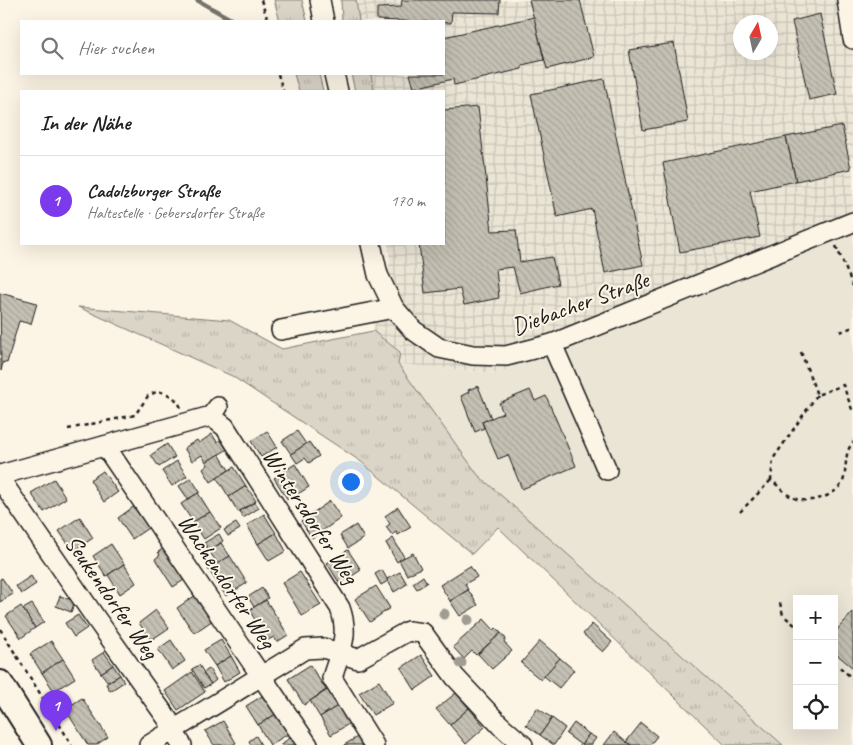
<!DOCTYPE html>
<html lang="de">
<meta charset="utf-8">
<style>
body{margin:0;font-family:Caveat,sans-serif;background:#f2f2f2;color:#222}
.controls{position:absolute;right:15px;bottom:15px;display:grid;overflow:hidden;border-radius:0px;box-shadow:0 5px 20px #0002}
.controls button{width:45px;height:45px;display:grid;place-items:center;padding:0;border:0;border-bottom:1px solid #e0e0e0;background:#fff;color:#222;font:25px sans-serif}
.compass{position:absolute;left:733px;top:15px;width:45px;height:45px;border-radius:50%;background:#fff;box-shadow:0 5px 20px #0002;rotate:9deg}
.you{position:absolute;left:350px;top:481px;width:18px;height:18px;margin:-12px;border:4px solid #fff;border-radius:50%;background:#1a73e8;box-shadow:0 0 0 8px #1a73e833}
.badge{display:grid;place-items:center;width:32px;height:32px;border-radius:50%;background:#7c3aed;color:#fff;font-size:16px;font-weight:700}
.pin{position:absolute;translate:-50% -41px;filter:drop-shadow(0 1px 2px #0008)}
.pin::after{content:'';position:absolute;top:26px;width:18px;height:15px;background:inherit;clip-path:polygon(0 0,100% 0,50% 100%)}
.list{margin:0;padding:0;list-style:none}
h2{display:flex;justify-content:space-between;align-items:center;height:65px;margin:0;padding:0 20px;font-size:21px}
h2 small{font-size:16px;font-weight:400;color:#767676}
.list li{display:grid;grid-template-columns:32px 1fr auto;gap:15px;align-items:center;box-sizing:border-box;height:90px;padding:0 20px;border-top:1px solid #e0e0e0}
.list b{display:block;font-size:19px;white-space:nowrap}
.list p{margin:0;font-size:16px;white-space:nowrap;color:#767676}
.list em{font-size:16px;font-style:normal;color:#767676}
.icon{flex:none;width:28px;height:28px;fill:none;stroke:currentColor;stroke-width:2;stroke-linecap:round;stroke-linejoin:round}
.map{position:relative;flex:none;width:853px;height:745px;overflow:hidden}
.search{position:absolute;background:#fff;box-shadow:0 5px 20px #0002;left:20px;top:20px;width:425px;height:55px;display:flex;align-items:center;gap:12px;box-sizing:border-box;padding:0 18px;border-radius:0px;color:#767676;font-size:19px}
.panel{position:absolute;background:#fff;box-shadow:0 5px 20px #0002;left:20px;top:90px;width:425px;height:155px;border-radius:0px}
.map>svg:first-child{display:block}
.built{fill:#ebe5d6;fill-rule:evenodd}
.industrial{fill:url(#industrial-grid);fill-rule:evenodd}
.grass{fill:url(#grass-tufts);stroke:#7c7872}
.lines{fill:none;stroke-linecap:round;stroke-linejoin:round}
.stream{stroke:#75726c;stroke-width:4.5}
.building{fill:url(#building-back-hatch);stroke:#1c1c1c}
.minor-casing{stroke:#1c1c1c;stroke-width:22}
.major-casing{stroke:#1c1c1c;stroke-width:28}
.path{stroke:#1c1c1c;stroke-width:2.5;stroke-dasharray:4 4;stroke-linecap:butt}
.minor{stroke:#fcf5e5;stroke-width:19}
.major{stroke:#fcf5e5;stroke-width:24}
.tree{fill:#a09c93}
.labels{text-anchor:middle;stroke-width:4;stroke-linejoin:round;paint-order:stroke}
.street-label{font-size:24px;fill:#1c1c1c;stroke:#fcf5e5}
</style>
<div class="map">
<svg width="853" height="745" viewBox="0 0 853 745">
<defs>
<pattern id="industrial-grid" width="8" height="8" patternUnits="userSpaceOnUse" patternTransform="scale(1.25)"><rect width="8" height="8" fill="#ebe5d6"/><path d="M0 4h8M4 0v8" fill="none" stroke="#c9c4b7"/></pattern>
<pattern id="grass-tufts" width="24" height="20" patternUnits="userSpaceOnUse" patternTransform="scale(1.25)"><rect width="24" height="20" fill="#dbd5c8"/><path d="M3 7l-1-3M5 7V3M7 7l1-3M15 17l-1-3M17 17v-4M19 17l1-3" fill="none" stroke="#bbb6ab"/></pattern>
<pattern id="building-back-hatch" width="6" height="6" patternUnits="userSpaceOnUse" patternTransform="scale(1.25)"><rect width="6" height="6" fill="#c4c0b3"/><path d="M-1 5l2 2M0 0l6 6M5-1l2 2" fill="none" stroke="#a8a499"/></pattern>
</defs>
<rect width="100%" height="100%" fill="#fcf5e5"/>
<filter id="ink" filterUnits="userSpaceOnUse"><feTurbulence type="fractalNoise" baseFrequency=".02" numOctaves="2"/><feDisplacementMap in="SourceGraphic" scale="10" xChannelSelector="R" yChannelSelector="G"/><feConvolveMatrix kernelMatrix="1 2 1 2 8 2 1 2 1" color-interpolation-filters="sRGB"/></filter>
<g filter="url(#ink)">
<path class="built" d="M853,226V745H783L478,475L398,364L498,373ZM797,599H834V726H797Z"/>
<path class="industrial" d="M356,0H853V226L498,373L398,364L400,351L373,331L390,261L388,244H444V91H374L371,74H444V21H359ZM740,22H770V52H740Z"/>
<g class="grass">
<polygon points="274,0 302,0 307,21 280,21"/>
<polygon points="341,0 356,0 359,21 342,21"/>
<polygon points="294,74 319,74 323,91 299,91"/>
<polygon points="351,74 371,74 374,91 355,91"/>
<polygon points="78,307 229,320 282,349 373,331 400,352 398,364 478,475 783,745 725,745 498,527 472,554 360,461 232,376"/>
</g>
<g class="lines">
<polyline class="stream" points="197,0 234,21"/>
</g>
<g class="building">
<polygon points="402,0 500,0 499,13 452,12 451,23 377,20 377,8 401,7"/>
<polygon points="529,0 580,0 594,57 547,69"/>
<polygon points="820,14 837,94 809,100 792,21"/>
<polygon points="534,17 544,60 522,65 522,69 454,85 453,79 414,88 410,74 444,74 444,37"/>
<polygon points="674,43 688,122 643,130 629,50"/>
<polygon points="604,79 643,265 605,273 592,209 557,217 531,94"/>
<polygon points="478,107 492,231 516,230 520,262 552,257 558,284 520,293 513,267 496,269 499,298 464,305 460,289 425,293 419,244 444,244 444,110"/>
<polygon points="842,126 851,169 796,181 786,137"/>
<polygon points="786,137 796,181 750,191 760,237 680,252 663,163"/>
<polygon points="0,293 37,303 31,324 19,321 7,363 3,362 1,371"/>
<polygon points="478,386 491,418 482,422 484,428 475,432 461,396 469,392 468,390"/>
<polygon points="530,390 535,401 546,396 576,466 522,489 508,455 498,459 482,422 503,413 499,403"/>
<polygon points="267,431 277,447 261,457 251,441"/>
<polygon points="297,431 306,444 291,454 282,441"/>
<polygon points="212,434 217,442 222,439 228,449 206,462 202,455 192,461 184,448 197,440 199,443"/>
<polygon points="309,442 319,456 309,463 305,458 297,463 291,454"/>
<polygon points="167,444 175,457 159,467 151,455"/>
<polygon points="219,454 229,470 211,482 203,469 208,465 206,462"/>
<polygon points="177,461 187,476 172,486 162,471"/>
<polygon points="295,464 309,487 288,500 274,478"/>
<polygon points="234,467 246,486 229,497 217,478"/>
<polygon points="103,471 118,492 104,502 90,480"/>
<polygon points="191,478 200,492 188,499 179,486"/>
<polygon points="54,479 66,498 44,512 31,493"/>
<polygon points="246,486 256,501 238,512 229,497"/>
<polygon points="198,493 210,512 193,522 181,504"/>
<polygon points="330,501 341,518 312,538 301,521"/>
<polygon points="255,502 259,508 243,518 240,511"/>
<polygon points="136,505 151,526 132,539 118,518"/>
<polygon points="398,507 411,527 398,535 396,532 392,535 386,527 390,524 385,516"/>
<polygon points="210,512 221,528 204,539 193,522"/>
<polygon points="264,514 276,533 258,544 247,525"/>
<polygon points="80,517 93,538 73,551 59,531"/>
<polygon points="236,523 240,529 228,536 224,530"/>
<polygon points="356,525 364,538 348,548 340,535"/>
<polygon points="276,533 286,551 269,561 258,544"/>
<polygon points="219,534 223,541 209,551 204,543"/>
<polygon points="393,538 404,557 397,562 386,543"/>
<polygon points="221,543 230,556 218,564 209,551"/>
<polygon points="111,544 124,564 106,576 93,556"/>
<polygon points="169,545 189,577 173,587 155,559 160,555 158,552"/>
<polygon points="348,550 361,570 340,584 327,563"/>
<polygon points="413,553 421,568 407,575 399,560"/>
<polygon points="230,556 247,583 226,596 208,569"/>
<polygon points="124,564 136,583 120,594 108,575"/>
<polygon points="470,566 477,577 465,584 468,590 450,601 440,585"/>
<polygon points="382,570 388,581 381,585 375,574"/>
<polygon points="300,572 321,605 302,616 282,583"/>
<polygon points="400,572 407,584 394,592 387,579"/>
<polygon points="31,576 36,584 21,594 16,586"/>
<polygon points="423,576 427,583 417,589 413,583"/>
<polygon points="2,578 13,594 0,602 0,579"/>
<polygon points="376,586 390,608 370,622 355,599"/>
<polygon points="262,588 268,598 254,607 248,597"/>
<polygon points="468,590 478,605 460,616 450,601"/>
<polygon points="196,595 213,620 194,633 177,608"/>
<polygon points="60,596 75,601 71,612 56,606"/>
<polygon points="266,600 288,635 277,642 274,637 268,640 249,610"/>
<polygon points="32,604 44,622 35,628 23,609"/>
<polygon points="21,606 35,628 21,638 6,616"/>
<polygon points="156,610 169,628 151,640 139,623"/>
<polygon points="853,612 853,668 834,652 834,633"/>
<polygon points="78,615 87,628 74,637 65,623"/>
<polygon points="484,619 494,630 496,628 501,633 476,655 472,651 464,659 453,647"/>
<polygon points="592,624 612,642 603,652 583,634"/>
<polygon points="501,633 506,639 504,642 512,651 492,669 478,654"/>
<polygon points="171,640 185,661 172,670 158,649"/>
<polygon points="221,640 231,656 215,666 204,650"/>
<polygon points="51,641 63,659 42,673 30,654"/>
<polygon points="540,641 560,658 541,680 521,663"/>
<polygon points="104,652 113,665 101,673 92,660"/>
<polygon points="421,655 435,676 415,690 401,668"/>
<polygon points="231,656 240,672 224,682 215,666"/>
<polygon points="560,658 574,670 559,688 544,676"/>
<polygon points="63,659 75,678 54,691 42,673"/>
<polygon points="113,665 120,675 108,682 101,673"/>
<polygon points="199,665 211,684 204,688 192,669"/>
<polygon points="310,665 326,690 304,705 288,679"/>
<polygon points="209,669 216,680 211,684 203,673"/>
<polygon points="192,672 205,692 178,710 165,691"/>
<polygon points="120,675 124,682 110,691 106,684"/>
<polygon points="379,681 393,703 373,715 359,693"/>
<polygon points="329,689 339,705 320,717 310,701"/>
<polygon points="456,693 469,708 450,725 436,709"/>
<polygon points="264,695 276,714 258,725 246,706"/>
<polygon points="82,698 108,737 96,745 88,745 65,709"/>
<polygon points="339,705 350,723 331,735 320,717"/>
<polygon points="469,708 485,727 466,744 450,725"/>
<polygon points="537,708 552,718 540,735 526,725"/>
<polygon points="276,714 288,734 270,745 258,725"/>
<polygon points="552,718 565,728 554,745 540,735"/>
<polygon points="223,721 236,743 232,745 214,745 205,731"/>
<polygon points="574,723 589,734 581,745 566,734"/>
<polygon points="641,723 657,736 650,745 631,745 626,742"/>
<polygon points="614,732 626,742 631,745 604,745"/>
<polygon points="589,734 596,738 591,745 582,745"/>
<polygon points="256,736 261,745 251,745 249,741"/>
<polygon points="293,736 298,745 281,745 281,744"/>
<polygon points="359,736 364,745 344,745"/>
</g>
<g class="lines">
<g class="minor-casing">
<g id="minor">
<polyline points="320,0 324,21"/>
<polyline points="847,0 853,39"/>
<polyline points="334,74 338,91"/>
<polyline points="371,244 378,275 394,308 413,330 439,348 473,355 506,356 552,344 853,222"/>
<polyline points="281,330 394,308"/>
<polyline points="552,344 607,470"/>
<path d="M211,416L225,427L340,608C350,636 340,651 332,678L374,745"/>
<polyline points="105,446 308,745"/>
<polyline points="0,475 211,416 218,407"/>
<polyline points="0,479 97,620 169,721 172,730 182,745"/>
<polyline points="149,745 305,649 323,648 358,659 408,631 423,633 455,677 500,725 523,745"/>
</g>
</g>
<g class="major-casing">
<polyline id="major" points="0,683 39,745"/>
</g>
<g class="path">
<polyline points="261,0 268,21"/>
<polyline points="278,74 283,91"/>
<polyline points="836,246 853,286"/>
<polyline points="840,332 853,327"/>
<polyline points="801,352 817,395 843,385 853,412"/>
<path d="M817,395L773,459L771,480C778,485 784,493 792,497C807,506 840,496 844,478C847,465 844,453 853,442"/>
<path d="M68,429L135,415L148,396L158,391C168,394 177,397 181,408"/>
<polyline points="740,512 771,480"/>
<polyline points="780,603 783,615 797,627"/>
<polyline points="0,629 72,745"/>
<polyline points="834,662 853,679"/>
</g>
<use href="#minor" class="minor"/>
<use href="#major" class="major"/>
</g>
<g class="tree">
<circle cx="444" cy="614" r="5.5"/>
<circle cx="468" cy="620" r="5.5"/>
<circle cx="461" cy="663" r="5.5"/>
</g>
</g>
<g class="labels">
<g class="street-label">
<text transform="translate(580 303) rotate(-20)" y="8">Diebacher Straße</text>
<text transform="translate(311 516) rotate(57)" y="8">Wintersdorfer Weg</text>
<text transform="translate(227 581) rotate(56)" y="8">Wachendorfer Weg</text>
<text transform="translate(112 597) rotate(55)" y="8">Seukendorfer Weg</text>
</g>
</g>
</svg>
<div class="controls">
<button>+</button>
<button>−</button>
<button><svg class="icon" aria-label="locate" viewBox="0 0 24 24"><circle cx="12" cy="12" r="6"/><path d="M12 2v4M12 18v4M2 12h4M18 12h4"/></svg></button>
</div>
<svg class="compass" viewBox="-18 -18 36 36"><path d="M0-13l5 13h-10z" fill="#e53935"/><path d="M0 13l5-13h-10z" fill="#767676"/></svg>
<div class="you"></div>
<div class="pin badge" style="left:56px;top:731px">1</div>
<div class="search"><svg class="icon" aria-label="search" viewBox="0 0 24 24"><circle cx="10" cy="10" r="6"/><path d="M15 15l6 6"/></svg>Hier suchen</div>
<section class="panel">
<h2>In der Nähe<small></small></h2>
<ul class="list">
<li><span class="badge">1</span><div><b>Cadolzburger Straße</b><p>Haltestelle · Gebersdorfer Straße</p></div><em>170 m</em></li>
</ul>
</section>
</div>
